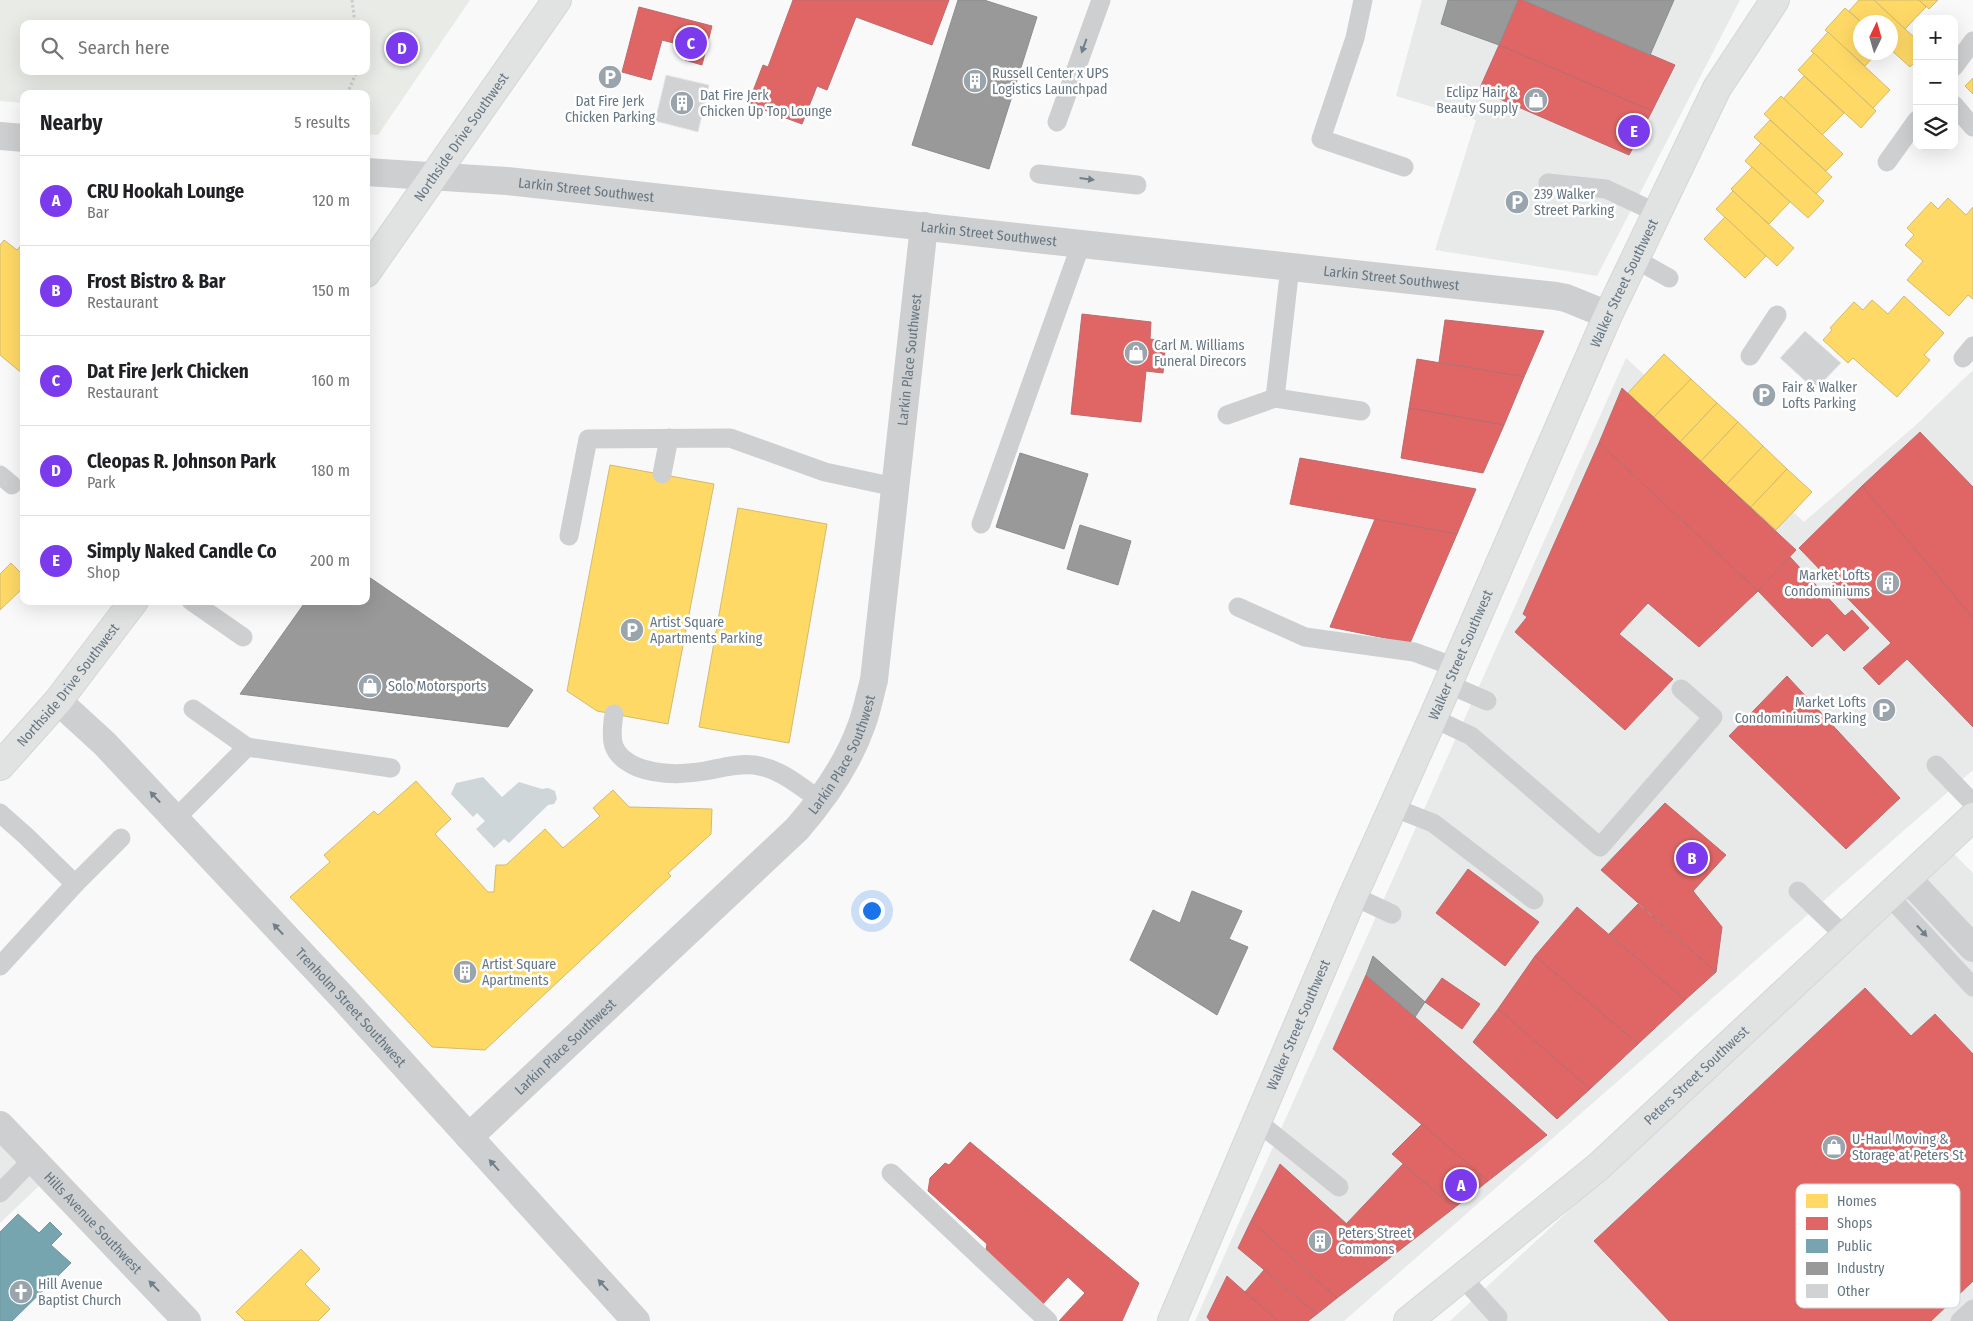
<!DOCTYPE html>
<meta charset="utf-8">
<style>
body{margin:0;font-family:"Fira Sans Condensed",sans-serif;background:#f2f2f2;color:#202124}
.controls{position:absolute;right:15px;top:15px;display:grid;overflow:hidden;border-radius:10px;box-shadow:0 5px 20px #0002}
.controls button{width:45px;height:45px;display:grid;place-items:center;padding:0;border:0;border-bottom:1px solid #e0e0e0;background:#fff;color:#202124;font:25px sans-serif}
.compass{position:absolute;left:1853px;top:15px;width:45px;height:45px;border-radius:50%;background:#fff;box-shadow:0 5px 20px #0002;rotate:5deg}
.you{position:absolute;left:871px;top:910px;width:18px;height:18px;margin:-12px;border:4px solid #fff;border-radius:50%;background:#1a73e8;box-shadow:0 0 0 8px #1a73e833}
.badge{display:grid;place-items:center;width:32px;height:32px;border-radius:50%;background:#7c3aed;color:#fff;font-size:16px;font-weight:700}
.pin{position:absolute;translate:-50% -50%;border:2px solid #fff;box-shadow:0 1px 5px #0006}
.list{margin:0;padding:0;list-style:none}
h2{display:flex;justify-content:space-between;align-items:center;height:65px;margin:0;padding:0 20px;font-size:21px}
h2 small{font-size:16px;font-weight:400;color:#757577}
.list li{display:grid;grid-template-columns:32px 1fr auto;gap:15px;align-items:center;box-sizing:border-box;height:90px;padding:0 20px;border-top:1px solid #e0e0e0}
.list b{display:block;font-size:19px;white-space:nowrap}
.list p{margin:0;font-size:16px;white-space:nowrap;color:#757577}
.list em{font-size:16px;font-style:normal;color:#757577}
.icon{flex:none;width:28px;height:28px;fill:none;stroke:currentColor;stroke-width:2;stroke-linecap:round;stroke-linejoin:round}
.map{position:relative;flex:none;width:1973px;height:1321px;overflow:hidden}
.search{position:absolute;background:#fff;box-shadow:0 5px 20px #0002;left:20px;top:20px;width:350px;height:55px;display:flex;align-items:center;gap:12px;box-sizing:border-box;padding:0 18px;border-radius:10px;color:#757577;font-size:19px}
.panel{position:absolute;background:#fff;box-shadow:0 5px 20px #0002;left:20px;top:90px;width:350px;height:515px;border-radius:10px}
.map>svg:first-child{display:block}
.built{fill:#e8e9e9}
.green{fill:#e8ebe6;fill-rule:evenodd}
.water{fill:#ced6d9}
.homes{fill:#ffd966;stroke:#d1bb6f}
.shops{fill:#e06666;stroke:#bb6b6f}
.public{fill:#76a5af;stroke:#7197a2}
.industry{fill:#999;stroke:#898e92}
.building{fill:#d0d2d3;stroke:#e8e8e8}
.lines{fill:none;stroke-linecap:round;stroke-linejoin:round}
.secondary-casing{stroke:#d5d6d7;stroke-width:30}
.primary-casing{stroke:#d5d6d7;stroke-width:30}
.path{stroke:#cbcccd;stroke-width:3;stroke-dasharray:2.5 2.5;stroke-linecap:butt}
.lane{stroke:#cecfd0;stroke-width:19}
.street{stroke:#cecfd0;stroke-width:28}
.secondary{stroke:#e1e2e2;stroke-width:28}
.primary{stroke:#e1e2e2;stroke-width:28}
.oneway{fill:#707f8b}
.labels{text-anchor:middle;stroke-width:5;stroke-linejoin:round;paint-order:stroke}
.poi-label{font-size:14px;fill:#657683;stroke:#fff;text-anchor:start}
.street-label{font-size:14px;fill:#657683;stroke:#fff}
.key{fill:#fff;stroke:#d1d6da;stroke-width:1}
.key-label{font-size:14px;fill:#657683}
</style>
<div class="map">
<svg width="1973" height="1321" viewBox="0 0 1973 1321">
<rect width="100%" height="100%" fill="#f9f9f9"/>
<g class="built">
<polygon points="1422,0 1740,0 1597,276 1435,250 1476,120 1396,96"/>
<polygon points="1626,358 1804,522 1917,424 1973,370 1973,770 1344,1321 1195,1321"/>
<polygon points="1953,853 1973,873 1973,1301 1952,1321 1450,1321"/>
<polygon points="0,1145 39,1186 0,1223"/>
</g>
<path class="green" d="M0,0H470L378,135L366,134V94H24V103L0,101ZM24,24H366V71H24Z"/>
<polygon class="water" points="483,777 502,797 519,782 542,789 548,788 555,791 557,799 554,804 548,805 509,843 504,839 494,848 476,829 485,821 477,813 473,817 451,794 456,783"/>
<g class="homes">
<polygon points="1859,0 1874,0 1917,40 1917,60 1910,67 1890,49 1890,22 1861,22 1849,11"/>
<polygon points="1874,0 1919,0 1926,7 1905,29"/>
<polygon points="1919,0 1938,0 1929,9"/>
<polygon points="1845,8 1861,22 1860,52 1878,52 1865,66 1825,30"/>
<polygon points="1828,32 1890,90 1873,108 1811,51"/>
<polygon points="1814,53 1876,111 1861,128 1798,70"/>
<polygon points="1804,76 1844,113 1822,135 1783,99"/>
<polygon points="1973,78 1973,94 1965,86"/>
<polygon points="1781,96 1843,154 1826,171 1764,114"/>
<polygon points="1770,120 1832,177 1816,194 1754,137"/>
<polygon points="1761,143 1824,201 1808,218 1745,161"/>
<polygon points="1752,167 1790,202 1769,224 1731,189"/>
<polygon points="1733,191 1794,248 1777,266 1716,209"/>
<polygon points="1948,198 1966,215 1973,207 1973,299 1968,295 1949,316 1907,280 1923,261 1905,245 1914,235 1907,228 1931,202 1938,209"/>
<polygon points="1725,217 1766,256 1745,278 1704,239"/>
<polygon points="4,240 17,250 24,242 24,375 0,355 0,245"/>
<polygon points="1904,296 1944,333 1924,355 1930,360 1897,397 1853,358 1848,363 1823,340 1832,330 1830,328 1854,302 1863,310 1872,300 1888,314"/>
<polygon points="1664,354 1691,379 1654,417 1628,393"/>
<polygon points="1691,379 1717,403 1680,442 1654,417"/>
<polygon points="1717,403 1738,422 1701,461 1680,442"/>
<polygon points="1738,422 1763,446 1726,485 1701,461"/>
<polygon points="1763,446 1787,469 1751,507 1726,485"/>
<polygon points="610,465 714,484 668,724 597,711 567,691"/>
<polygon points="1787,469 1812,492 1776,530 1751,507"/>
<polygon points="738,508 827,524 789,743 699,727"/>
<polygon points="11,563 24,576 24,587 0,610 0,574"/>
<polygon points="416,781 451,819 435,834 488,892 494,892 496,865 506,865 545,829 563,848 600,816 593,808 613,790 629,807 712,809 711,834 668,873 671,876 485,1050 432,1047 290,897 330,862 324,855 374,811 378,815"/>
<polygon points="301,1249 320,1269 305,1284 330,1309 318,1321 245,1321 236,1312"/>
</g>
<g class="shops">
<polygon points="793,0 949,0 932,45 856,17 827,90 817,86 802,124 748,104 763,65 768,67"/>
<polygon points="1518,0 1523,0 1675,65 1652,111 1499,45"/>
<polygon points="639,7 712,26 702,65 685,60 689,47 662,40 651,80 622,72"/>
<polygon points="1499,45 1652,111 1629,155 1479,90"/>
<polygon points="1082,314 1151,322 1150,339 1166,341 1163,373 1146,371 1141,422 1071,414"/>
<polygon points="1445,320 1446,320 1544,331 1524,377 1439,362"/>
<polygon points="1417,359 1524,377 1504,425 1409,408"/>
<polygon points="1622,388 1796,550 1758,591 1599,443"/>
<polygon points="1409,408 1504,425 1483,473 1401,458"/>
<polygon points="1920,432 1973,487 1973,618 1862,486"/>
<polygon points="1599,443 1758,591 1699,647 1648,603 1619,634 1673,679 1625,730 1515,632 1527,617 1523,614"/>
<polygon points="1300,458 1397,475 1476,489 1457,534 1290,504"/>
<polygon points="1862,486 1973,618 1973,727 1907,659 1879,685 1863,668 1891,643 1799,548"/>
<polygon points="1375,519 1457,534 1410,643 1330,627"/>
<polygon points="1790,557 1845,616 1852,610 1869,628 1844,651 1827,633 1812,647 1758,591"/>
<polygon points="1787,676 1900,798 1846,849 1729,736"/>
<polygon points="1665,803 1726,855 1693,891 1722,927 1716,972 1601,870"/>
<polygon points="1468,869 1539,922 1505,966 1436,913"/>
<polygon points="1638,904 1716,972 1685,1000 1609,934"/>
<polygon points="1577,907 1685,1000 1638,1044 1535,956"/>
<polygon points="1535,956 1638,1044 1590,1089 1498,1009"/>
<polygon points="1366,975 1415,1017 1547,1135 1488,1181 1333,1049"/>
<polygon points="1442,978 1480,1004 1462,1029 1425,1002"/>
<polygon points="1865,988 1911,1036 1935,1014 1973,1054 1973,1281 1931,1321 1669,1321 1594,1241"/>
<polygon points="1498,1009 1590,1089 1557,1119 1473,1042"/>
<polygon points="1422,1124 1488,1181 1454,1208 1392,1154"/>
<polygon points="970,1142 1139,1283 1122,1321 1059,1321 1085,1293 1068,1277 1041,1306 985,1255 987,1244 928,1191 930,1178 945,1163 949,1165"/>
<polygon points="1280,1164 1387,1260 1337,1298 1251,1221"/>
<polygon points="1403,1164 1454,1208 1387,1260 1347,1223"/>
<polygon points="1251,1221 1304,1269 1337,1298 1317,1314 1238,1248"/>
<polygon points="1264,1270 1285,1288 1317,1314 1308,1321 1278,1321 1245,1292"/>
<polygon points="1227,1276 1245,1292 1278,1321 1210,1321 1207,1317"/>
</g>
<polygon class="public" points="18,1214 39,1233 50,1222 62,1234 51,1245 71,1263 12,1321 0,1321 0,1232"/>
<g class="industry">
<polygon points="958,0 984,0 1037,17 989,169 912,145"/>
<polygon points="1448,0 1518,0 1499,45 1441,24"/>
<polygon points="1523,0 1674,0 1650,55"/>
<polygon points="1020,453 1088,474 1064,549 996,527"/>
<polygon points="1080,525 1131,541 1118,585 1067,569"/>
<polygon points="366,575 533,690 508,727 240,694 306,601 366,601"/>
<polygon points="1192,891 1242,911 1229,939 1248,947 1217,1015 1130,960 1153,910 1180,923"/>
<polygon points="1373,956 1425,1002 1415,1017 1366,975"/>
</g>
<g class="building">
<polygon points="666,75 709,85 698,132 655,121"/>
<polygon points="1805,331 1841,363 1815,390 1780,358"/>
</g>
<g class="lines">
<g class="secondary-casing">
<g id="secondary">
<path id="s5" d="M1172,1321L1353,896L1433,718L1608,315L1717,88L1775,0"/>
</g>
</g>
<g class="primary-casing">
<g id="primary">
<path id="s6" d="M366,273L557,0"/>
<path id="s7" d="M0,766L58,701L134,601"/>
<path id="s8" d="M1408,1321L1598,1167L1973,817"/>
</g>
</g>
<g class="path">
<polyline points="352,0 355,24"/>
<polyline points="347,94 357,71"/>
</g>
<g class="lane">
<polyline points="1363,0 1355,38 1321,139 1404,167"/>
<polyline points="1954,67 1973,41"/>
<polyline points="1954,105 1973,127"/>
<polyline points="1057,122 1101,0"/>
<polyline points="1887,162 1917,120"/>
<polyline points="1039,174 1137,185"/>
<polyline points="1548,183 1606,189 1657,213"/>
<polyline points="1635,259 1669,278"/>
<polyline points="1750,356 1777,315"/>
<polyline points="1963,358 1973,346"/>
<polyline points="1275,398 1361,411"/>
<polyline points="1227,415 1275,398 1290,267"/>
<polyline points="662,474 669,438"/>
<polyline points="0,475 12,485"/>
<polyline points="981,524 1081,244"/>
<polyline points="569,536 588,439 730,438 825,472 895,487"/>
<polyline points="191,601 243,637"/>
<polyline points="1238,607 1305,637 1414,652 1455,667"/>
<polyline points="1448,684 1487,701"/>
<polyline points="193,709 247,747 391,768"/>
<path d="M614,714C610,740 610,755 637,767C658,775 682,775 705,771C721,768 737,763 754,765C780,768 801,787 821,801"/>
<polyline points="1433,718 1471,736 1600,847 1713,717 1681,689"/>
<polyline points="1936,765 1973,803"/>
<polyline points="1392,807 1433,823 1534,900"/>
<polyline points="0,813 26,836 75,884 0,966"/>
<polyline points="175,819 247,747"/>
<polyline points="75,884 121,838"/>
<polyline points="1798,891 1845,936"/>
<polyline points="1353,896 1392,914"/>
<polyline points="1889,896 1973,987"/>
<polyline points="1258,1122 1339,1187"/>
<polyline points="891,1173 1048,1321"/>
<polyline points="0,1193 33,1159"/>
<polyline points="1462,1277 1498,1317"/>
<polyline points="1960,1321 1973,1309"/>
</g>
<g class="street">
<polyline points="0,136 24,138"/>
<path id="s1" d="M366,172L507,181L1556,296L1566,298L1608,315"/>
<path id="s2" d="M58,701L105,744L345,1000L636,1321"/>
<polyline points="1907,878 1973,948"/>
<path id="s3" d="M0,1125L187,1321"/>
<path id="s4" d="M469,1137L797,829C824,798 848,764 862,724C867,710 870,695 874,680L924,226"/>
</g>
<use href="#secondary" class="secondary"/>
<use href="#primary" class="primary"/>
</g>
<defs><path id="oneway-solid" d="M-6-.8H1V-3.2L6.5 0L1 3.2V.8H-6Z" transform="scale(1.25)"/></defs>
<g class="oneway">
<use href="#oneway-solid" transform="translate(1084 46) rotate(110)"/>
<use href="#oneway-solid" transform="translate(1087 179) rotate(7)"/>
<use href="#oneway-solid" transform="translate(155 797) rotate(-133)"/>
<use href="#oneway-solid" transform="translate(278 929) rotate(-133)"/>
<use href="#oneway-solid" transform="translate(1922 931) rotate(47)"/>
<use href="#oneway-solid" transform="translate(494 1165) rotate(-132)"/>
<use href="#oneway-solid" transform="translate(603 1285) rotate(-133)"/>
<use href="#oneway-solid" transform="translate(154 1286) rotate(-134)"/>
</g>
<defs>
<g id="parking-disc" transform="scale(1.25)"><circle r="9.5" fill="#99a4ac" stroke="#fff"/><path d="M-3.5-5.5H1a3.5 3.5 0 0 1 0 7H-1V5.5H-3.5ZM-1-3.4V-.6H.8a1.4 1.4 0 0 0 0-2.8Z" fill="#fff"/></g>
<g id="building-disc" transform="scale(1.25)"><circle r="9.5" fill="#99a4ac" stroke="#fff"/><path d="M-4-6H4V6H1V3H-1V6H-4ZM-2.5-4.3h1.7v1.8h-1.7ZM.8-4.3h1.7v1.8H.8ZM-2.5-1h1.7V.8h-1.7ZM.8-1h1.7V.8H.8Z" fill="#fff"/></g>
<g id="shop-disc" transform="scale(1.25)"><circle r="9.5" fill="#99a4ac" stroke="#fff"/><path d="M-5-2.5h2.3a2.7 3.5 0 0 1 5.4 0H5L5.5 6h-11ZM-1.5-2.5h3a1.5 2.3 0 0 0-3 0Z" fill="#fff"/></g>
<g id="church-disc" transform="scale(1.25)"><circle r="9.5" fill="#99a4ac" stroke="#fff"/><path d="M-1.2-6h2.4v3.5h3.3v2.4h-3.3V6h-2.4V-.1h-3.3v-2.4h3.3Z" fill="#fff"/></g>
</defs>
<g fill-rule="evenodd">
<use href="#parking-disc" x="610" y="77"/>
<use href="#building-disc" x="975" y="81"/>
<use href="#shop-disc" x="1536" y="100"/>
<use href="#building-disc" x="682" y="103"/>
<use href="#parking-disc" x="1517" y="202"/>
<use href="#shop-disc" x="1136" y="353"/>
<use href="#parking-disc" x="1764" y="395"/>
<use href="#building-disc" x="1888" y="583"/>
<use href="#parking-disc" x="632" y="630"/>
<use href="#shop-disc" x="370" y="686"/>
<use href="#parking-disc" x="1884" y="710"/>
<use href="#building-disc" x="465" y="972"/>
<use href="#shop-disc" x="1834" y="1147"/>
<use href="#building-disc" x="1320" y="1241"/>
<use href="#church-disc" x="21" y="1292"/>
</g>
<g class="labels">
<g class="poi-label">
<text x="992" y="78">Russell Center x UPS<tspan x="992" dy="16">Logistics Launchpad</tspan></text>
<text x="1518" y="97" text-anchor="end">Eclipz Hair &amp;<tspan x="1518" dy="16">Beauty Supply</tspan></text>
<text x="700" y="100">Dat Fire Jerk<tspan x="700" dy="16">Chicken Up Top Lounge</tspan></text>
<text x="610" y="106" text-anchor="middle">Dat Fire Jerk<tspan x="610" dy="16">Chicken Parking</tspan></text>
<text x="1534" y="199">239 Walker<tspan x="1534" dy="16">Street Parking</tspan></text>
<text x="1154" y="350">Carl M. Williams<tspan x="1154" dy="16">Funeral Direcors</tspan></text>
<text x="1782" y="392">Fair &amp; Walker<tspan x="1782" dy="16">Lofts Parking</tspan></text>
<text x="1870" y="580" text-anchor="end">Market Lofts<tspan x="1870" dy="16">Condominiums</tspan></text>
<text x="650" y="627">Artist Square<tspan x="650" dy="16">Apartments Parking</tspan></text>
<text x="388" y="691">Solo Motorsports</text>
<text x="1866" y="707" text-anchor="end">Market Lofts<tspan x="1866" dy="16">Condominiums Parking</tspan></text>
<text x="482" y="969">Artist Square<tspan x="482" dy="16">Apartments</tspan></text>
<text x="1852" y="1144">U-Haul Moving &amp;<tspan x="1852" dy="16">Storage at Peters St</tspan></text>
<text x="1338" y="1238">Peters Street<tspan x="1338" dy="16">Commons</tspan></text>
<text x="38" y="1289">Hill Avenue<tspan x="38" dy="16">Baptist Church</tspan></text>
</g>
<g class="street-label">
<text dy="5" stroke="none"><textPath href="#s6" startOffset="166">Northside Drive Southwest</textPath></text>
<text dy="5" stroke="none"><textPath href="#s1" startOffset="221">Larkin Street Southwest</textPath></text>
<text dy="5" stroke="none"><textPath href="#s1" startOffset="626">Larkin Street Southwest</textPath></text>
<text dy="5" stroke="none"><textPath href="#s1" startOffset="1031">Larkin Street Southwest</textPath></text>
<text dy="5" stroke="none"><textPath href="#s5" startOffset="1132">Walker Street Southwest</textPath></text>
<text dy="5" stroke="none"><textPath href="#s4" startOffset="942">Larkin Place Southwest</textPath></text>
<text dy="5" stroke="none"><textPath href="#s5" startOffset="726">Walker Street Southwest</textPath></text>
<text dy="5" stroke="none"><textPath href="#s7" startOffset="106">Northside Drive Southwest</textPath></text>
<text dy="5" stroke="none"><textPath href="#s4" startOffset="538">Larkin Place Southwest</textPath></text>
<text dy="5" stroke="none"><textPath href="#s2" startOffset="424">Trenholm Street Southwest</textPath></text>
<text dy="5" stroke="none"><textPath href="#s5" startOffset="322">Walker Street Southwest</textPath></text>
<text dy="5" stroke="none"><textPath href="#s4" startOffset="132">Larkin Place Southwest</textPath></text>
<text dy="5" stroke="none"><textPath href="#s8" startOffset="379">Peters Street Southwest</textPath></text>
<text dy="5" stroke="none"><textPath href="#s3" startOffset="135">Hills Avenue Southwest</textPath></text>
</g>
</g>
<rect x="1796" y="1184" width="164" height="124" rx="8" class="key"/>
<rect x="1806" y="1194" width="22" height="14" fill="#ffd966"/>
<rect x="1806" y="1217" width="22" height="13" fill="#e06666"/>
<rect x="1806" y="1239" width="22" height="14" fill="#76a5af"/>
<rect x="1806" y="1262" width="22" height="13" fill="#999"/>
<rect x="1806" y="1284" width="22" height="14" fill="#d0d2d3"/>
<g class="key-label">
<text x="1837" y="1206">Homes</text>
<text x="1837" y="1228">Shops</text>
<text x="1837" y="1251">Public</text>
<text x="1837" y="1273">Industry</text>
<text x="1837" y="1296">Other</text>
</g>
</svg>
<div class="controls">
<button>+</button>
<button>−</button>
<button><svg class="icon" aria-label="layers" viewBox="0 0 24 24"><path d="M12 4l9 5-9 5-9-5zM3 14l9 5 9-5"/></svg></button>
</div>
<svg class="compass" viewBox="-18 -18 36 36"><path d="M0-13l5 13h-10z" fill="#e53935"/><path d="M0 13l5-13h-10z" fill="#757577"/></svg>
<div class="you"></div>
<div class="pin badge" style="left:1461px;top:1185px">A</div>
<div class="pin badge" style="left:1692px;top:858px">B</div>
<div class="pin badge" style="left:691px;top:43px">C</div>
<div class="pin badge" style="left:402px;top:48px">D</div>
<div class="pin badge" style="left:1634px;top:131px">E</div>
<div class="search"><svg class="icon" aria-label="search" viewBox="0 0 24 24"><circle cx="10" cy="10" r="6"/><path d="M15 15l6 6"/></svg>Search here</div>
<section class="panel">
<h2>Nearby<small>5 results</small></h2>
<ul class="list">
<li><span class="badge">A</span><div><b>CRU Hookah Lounge</b><p>Bar</p></div><em>120 m</em></li>
<li><span class="badge">B</span><div><b>Frost Bistro &amp; Bar</b><p>Restaurant</p></div><em>150 m</em></li>
<li><span class="badge">C</span><div><b>Dat Fire Jerk Chicken</b><p>Restaurant</p></div><em>160 m</em></li>
<li><span class="badge">D</span><div><b>Cleopas R. Johnson Park</b><p>Park</p></div><em>180 m</em></li>
<li><span class="badge">E</span><div><b>Simply Naked Candle Co</b><p>Shop</p></div><em>200 m</em></li>
</ul>
</section>
</div>
